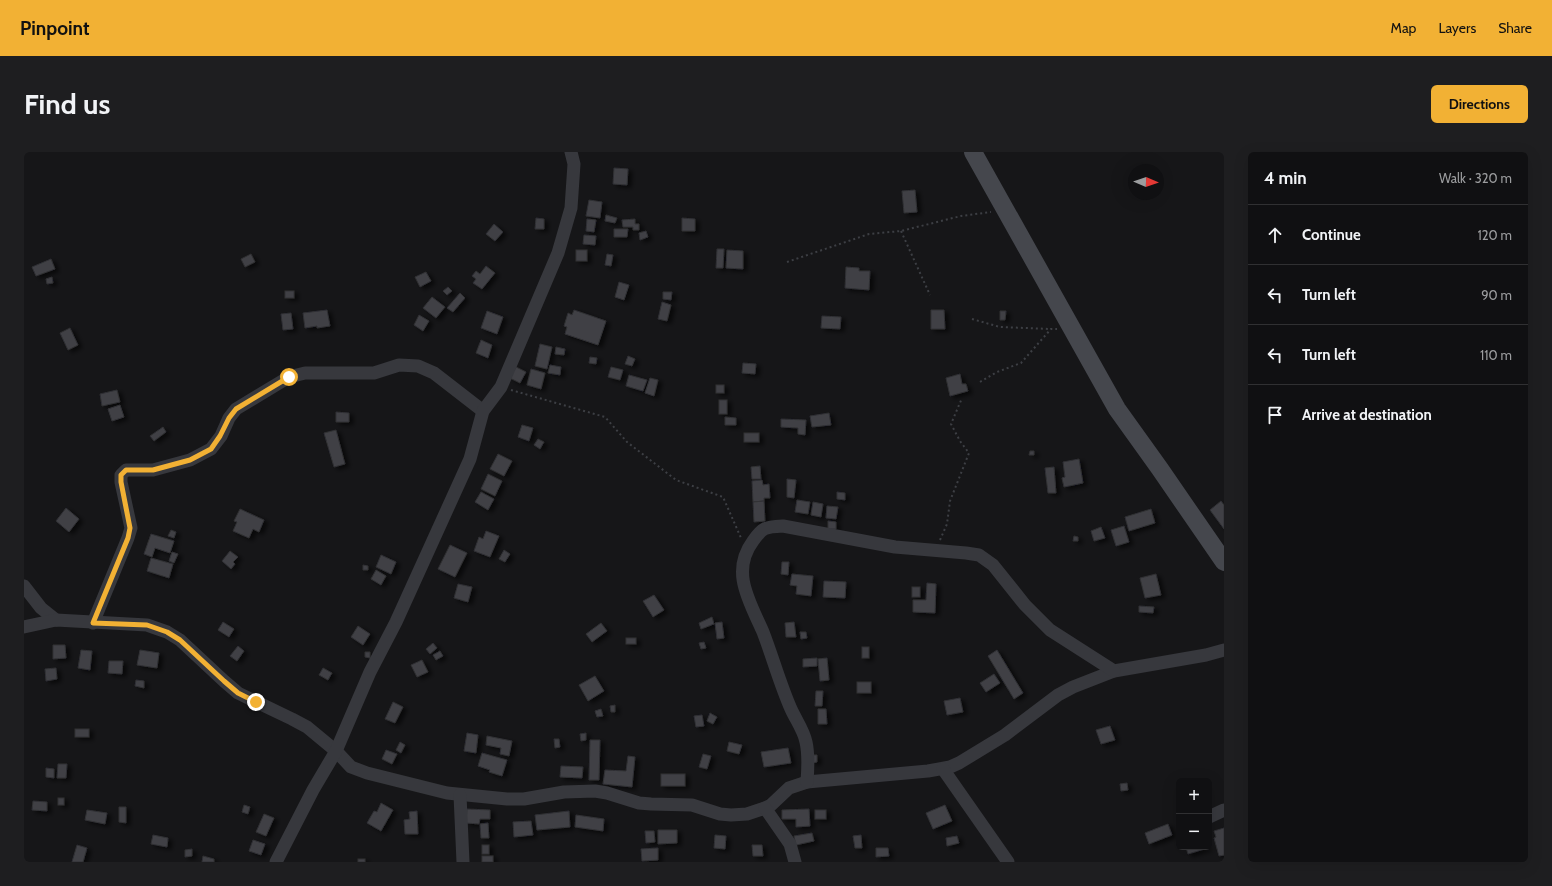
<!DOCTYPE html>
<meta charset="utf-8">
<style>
body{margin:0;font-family:Cabin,sans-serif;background:#1e1e20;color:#f1f3f6}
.controls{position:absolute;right:12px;bottom:12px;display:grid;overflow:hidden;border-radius:6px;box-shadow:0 4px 16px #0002}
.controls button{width:36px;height:36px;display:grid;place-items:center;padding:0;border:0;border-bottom:1px solid #303032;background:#101012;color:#f1f3f6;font:20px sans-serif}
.compass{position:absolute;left:1104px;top:12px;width:36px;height:36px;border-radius:50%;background:#101012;box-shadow:0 4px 16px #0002;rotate:92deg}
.stop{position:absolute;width:12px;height:12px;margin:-9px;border:3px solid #f2b134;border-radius:50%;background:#fff}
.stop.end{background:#f2b134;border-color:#fff;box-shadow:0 1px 4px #0008}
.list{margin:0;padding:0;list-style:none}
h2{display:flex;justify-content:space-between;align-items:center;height:52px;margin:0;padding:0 16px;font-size:17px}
h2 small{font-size:13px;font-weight:400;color:#9c9d9f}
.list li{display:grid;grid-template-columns:26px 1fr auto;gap:12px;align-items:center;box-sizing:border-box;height:60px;padding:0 16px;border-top:1px solid #303032}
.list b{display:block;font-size:15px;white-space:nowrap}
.list em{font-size:13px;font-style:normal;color:#9c9d9f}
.icon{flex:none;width:22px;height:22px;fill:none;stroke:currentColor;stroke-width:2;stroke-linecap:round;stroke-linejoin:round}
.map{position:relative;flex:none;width:1200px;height:710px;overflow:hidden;border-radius:6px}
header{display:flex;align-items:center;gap:24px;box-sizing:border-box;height:56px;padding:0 20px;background:#f2b134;color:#111}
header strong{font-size:19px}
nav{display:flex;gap:22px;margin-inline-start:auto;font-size:14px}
.intro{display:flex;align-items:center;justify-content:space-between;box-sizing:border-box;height:96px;padding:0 24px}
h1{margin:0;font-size:28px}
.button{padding:10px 18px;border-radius:6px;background:#f2b134;color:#111;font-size:14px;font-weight:700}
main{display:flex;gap:24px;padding:0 24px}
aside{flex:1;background:#101012;border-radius:6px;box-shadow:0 4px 16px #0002}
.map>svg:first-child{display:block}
.building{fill:#404145;stroke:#303034;filter:url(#shadow)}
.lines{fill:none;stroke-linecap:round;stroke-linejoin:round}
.path{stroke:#3d3f44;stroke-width:2;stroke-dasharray:2 3;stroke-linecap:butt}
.street{stroke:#37383d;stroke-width:13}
.secondary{stroke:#45474d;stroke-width:18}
.route{stroke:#f2b134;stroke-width:5}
</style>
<header>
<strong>Pinpoint</strong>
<nav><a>Map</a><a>Layers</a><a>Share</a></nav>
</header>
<div class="intro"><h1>Find us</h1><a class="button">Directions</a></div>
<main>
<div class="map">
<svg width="1200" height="710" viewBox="0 0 1200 710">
<defs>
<filter id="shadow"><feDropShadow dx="4" dy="2.5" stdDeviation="2" flood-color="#0009"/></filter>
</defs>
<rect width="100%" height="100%" fill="#161618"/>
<g class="building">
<polygon points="590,16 604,17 603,33 589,32"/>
<polygon points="891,38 893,60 880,61 878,39"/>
<polygon points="565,48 578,50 576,66 562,64"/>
<polygon points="582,63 593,66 591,71 581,69"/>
<polygon points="512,66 520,67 520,77 511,77"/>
<polygon points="658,66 671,67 671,79 658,79"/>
<polygon points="563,67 572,68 570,80 562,79"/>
<polygon points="611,67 611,72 615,72 615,78 609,78 609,75 599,75 598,68"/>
<polygon points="470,72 479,80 471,89 462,82"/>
<polygon points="590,77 604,77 603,85 590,85"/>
<polygon points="622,79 624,85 616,88 615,81"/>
<polygon points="560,83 572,84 571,93 559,92"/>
<polygon points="693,97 700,97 699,116 692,116"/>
<rect x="552" y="98" width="11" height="11"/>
<polygon points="703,98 719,99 719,117 702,116"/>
<polygon points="227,102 231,110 221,115 217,107"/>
<polygon points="583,102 589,103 587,114 581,113"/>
<polygon points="27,107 31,117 12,124 8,115"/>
<polygon points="462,114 471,121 458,137 449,131 452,127 448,124 452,119 456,122"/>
<polygon points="822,115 835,116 835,119 846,119 845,138 821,136"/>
<polygon points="402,120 407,129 396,135 391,125"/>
<polygon points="28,125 29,131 23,132 22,127"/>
<polygon points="595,130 605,133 600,148 591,145"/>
<polygon points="424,135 428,139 423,143 419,139"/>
<rect x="261" y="139" width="9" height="7"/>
<polygon points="639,140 648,140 647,148 639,147"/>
<polygon points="436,141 441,146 429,160 423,156"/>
<polygon points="408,145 421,155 412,166 399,156"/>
<polygon points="638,150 647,153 643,169 634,167"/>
<polygon points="303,158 306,174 293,176 293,174 281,176 279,161"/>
<polygon points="550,158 582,169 574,193 541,182 543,175 540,174 544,161 548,163"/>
<polygon points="907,158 920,158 921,177 907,177"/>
<polygon points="463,159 479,165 473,182 457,176"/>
<polygon points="976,159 982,159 981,168 976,168"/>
<polygon points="267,161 269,177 259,178 257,162"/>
<polygon points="395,163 405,169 399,179 390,173"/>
<polygon points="798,164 817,165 816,177 797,176"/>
<polygon points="46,176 54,193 44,198 36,181"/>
<polygon points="457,188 468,193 464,206 452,201"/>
<polygon points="516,192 528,195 523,217 511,214"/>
<polygon points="532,195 541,197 540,203 531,202"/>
<polygon points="604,204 611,207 608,214 601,212"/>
<polygon points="566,205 573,206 572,212 565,211"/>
<polygon points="719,211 732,212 731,222 718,221"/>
<polygon points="526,213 537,215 536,223 524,221"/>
<polygon points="492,215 502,220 496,231 486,226"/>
<polygon points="587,215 599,218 596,228 584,225"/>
<polygon points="507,217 521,221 517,237 503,233"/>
<polygon points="936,222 938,232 942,232 944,239 926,244 922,226"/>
<polygon points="605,223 623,228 619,239 602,234"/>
<polygon points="626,226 634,228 630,244 621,241"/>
<rect x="692" y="233" width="8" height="8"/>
<polygon points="93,238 96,250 78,254 76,242"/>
<rect x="695" y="248" width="8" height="14"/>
<polygon points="96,253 100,265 88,269 84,257"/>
<polygon points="312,260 325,261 325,270 312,270"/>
<polygon points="805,261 807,273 788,275 786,264"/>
<polygon points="701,265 712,266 712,273 701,273"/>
<polygon points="757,267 782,268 781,283 774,282 774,276 757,275"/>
<polygon points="498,273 509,276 505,289 494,285"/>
<polygon points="139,275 142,280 130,289 126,284"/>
<polygon points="312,278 321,312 310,315 300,281"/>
<rect x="720" y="281" width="15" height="9"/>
<polygon points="514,287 520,290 516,297 510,293"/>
<polygon points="1006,299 1010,299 1010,303 1005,303"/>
<polygon points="474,302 488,309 480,324 466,317"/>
<polygon points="1055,307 1059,331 1040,335 1038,326 1041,325 1039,310"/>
<polygon points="736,314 737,327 728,327 727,315"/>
<polygon points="1030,315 1032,341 1024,341 1021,316"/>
<polygon points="464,322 478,329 471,344 457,337"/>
<polygon points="763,327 772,328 770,346 763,345"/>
<polygon points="738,328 739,333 745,332 746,346 740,346 740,349 729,350 728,329"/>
<polygon points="457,340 470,347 464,358 451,350"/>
<polygon points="813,340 821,341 821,348 813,347"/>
<polygon points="773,348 786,350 784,362 771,360"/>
<polygon points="740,349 741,369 730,370 729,350"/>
<polygon points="1197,349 1200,353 1200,377 1186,358"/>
<polygon points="789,350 799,352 797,365 787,363"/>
<polygon points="803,354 814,355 812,367 802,366"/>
<polygon points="42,356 55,367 45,380 32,369"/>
<polygon points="216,357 240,368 235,380 229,377 225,386 209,379 213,370 210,369"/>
<polygon points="1127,357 1131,371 1105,379 1101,365"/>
<polygon points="804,369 812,370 812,377 804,377"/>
<polygon points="1100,374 1105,390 1092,394 1087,378"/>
<polygon points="1077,375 1081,386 1070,389 1067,379"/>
<polygon points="147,378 152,380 150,386 144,384"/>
<polygon points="462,379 475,384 466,405 450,399 455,385 459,387"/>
<polygon points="127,382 150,389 146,401 131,396 128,405 120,402"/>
<polygon points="1050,384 1054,385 1054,389 1049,389"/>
<polygon points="426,393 443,401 431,425 414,417"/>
<polygon points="480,398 486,402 481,410 475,407"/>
<polygon points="206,399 214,405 209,410 211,412 207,417 198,409"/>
<polygon points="148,400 154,402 150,411 145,409"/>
<polygon points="357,403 372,410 367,422 352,415"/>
<polygon points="127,406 149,412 145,426 123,419"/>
<polygon points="758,410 765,410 764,423 757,422"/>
<polygon points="339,413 344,414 344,418 339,418"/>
<polygon points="352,418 362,424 357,433 347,427"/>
<polygon points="768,422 789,424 787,444 772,442 773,434 766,433"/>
<polygon points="1132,422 1137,443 1121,446 1116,426"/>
<polygon points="800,429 822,430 821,446 799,445"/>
<polygon points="903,431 912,432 911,461 889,460 889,448 902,448"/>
<polygon points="434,432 448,435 444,450 430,446"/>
<rect x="888" y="435" width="8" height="10"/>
<polygon points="630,443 640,458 629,465 619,449"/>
<polygon points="1115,454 1130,455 1129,461 1115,460"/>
<polygon points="688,465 690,472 677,477 675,471"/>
<polygon points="199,470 210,477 205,485 194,478"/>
<polygon points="698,470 700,486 693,487 691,471"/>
<polygon points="770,470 772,485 762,485 761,471"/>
<polygon points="577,471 583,479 568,490 562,482"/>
<polygon points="334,474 346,482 339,493 327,485"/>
<polygon points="776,480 782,480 783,486 777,487"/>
<rect x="602" y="486" width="10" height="6"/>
<polygon points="680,490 682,496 677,497 675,491"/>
<polygon points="409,491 413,496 406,502 402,497"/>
<polygon points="29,493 41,493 42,506 29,507"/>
<polygon points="214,494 220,499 213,509 206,504"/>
<rect x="838" y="495" width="7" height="11"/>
<polygon points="57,498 68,499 66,518 54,516"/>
<polygon points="116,498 135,501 133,516 113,513"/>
<polygon points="973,498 999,541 990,547 964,504"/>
<polygon points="416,499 419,504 412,508 409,503"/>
<polygon points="341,500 346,500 346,506 341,505"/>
<polygon points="793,506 793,514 779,515 779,507"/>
<polygon points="803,506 805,528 796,529 794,507"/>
<polygon points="398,508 404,520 393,525 387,513"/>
<polygon points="85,509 99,509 98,522 84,521"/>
<polygon points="32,516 33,527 22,529 21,517"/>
<polygon points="299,516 308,521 304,528 295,523"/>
<polygon points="970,522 976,531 962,540 956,531"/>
<polygon points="571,524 580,539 564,549 555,533"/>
<polygon points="112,528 120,529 120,536 111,534"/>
<rect x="833" y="530" width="14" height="11"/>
<polygon points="792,539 799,539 798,554 791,554"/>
<polygon points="936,546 939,560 923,563 920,549"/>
<polygon points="369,550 379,555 371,571 361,567"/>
<polygon points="591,553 591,560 587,560 586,554"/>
<polygon points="577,557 579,564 573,565 571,559"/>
<polygon points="794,557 802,557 803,572 794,572"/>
<polygon points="686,561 693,565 689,572 683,569"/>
<polygon points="678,563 680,574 672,575 670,564"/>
<polygon points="1086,574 1091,588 1077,592 1072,578"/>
<rect x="51" y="577" width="14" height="8"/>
<polygon points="443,581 454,583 452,601 440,599"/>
<polygon points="562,581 562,588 557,589 556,582"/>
<polygon points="463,584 488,589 485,604 476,602 477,596 462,593"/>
<polygon points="530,587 535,587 536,595 531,596"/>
<polygon points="566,588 576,588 575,628 565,628"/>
<polygon points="376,590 381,593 377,601 372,598"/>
<polygon points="705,590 718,593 715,602 703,599"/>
<polygon points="764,596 767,611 740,615 737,600"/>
<polygon points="362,598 373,602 368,612 358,607"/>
<polygon points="458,601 483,608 478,624 465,620 466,618 454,614"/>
<polygon points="679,602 687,604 683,617 675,615"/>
<polygon points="787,603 793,603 793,610 788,611"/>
<polygon points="604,604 611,605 608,635 579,632 581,618 602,619"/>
<polygon points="34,612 43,612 42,626 33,626"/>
<polygon points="537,614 559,615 558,626 536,625"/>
<polygon points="22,616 30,617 30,626 22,625"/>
<rect x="637" y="622" width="24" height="12"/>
<polygon points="1103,631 1104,638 1097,639 1096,632"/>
<rect x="34" y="646" width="6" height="7"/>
<polygon points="9,649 23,650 23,659 8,658"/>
<polygon points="357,651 369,658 357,679 343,671 350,659 353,660"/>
<polygon points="220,653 226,655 224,662 218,660"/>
<polygon points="921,653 928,669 909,677 902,661"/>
<polygon points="95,655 102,655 102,671 95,670"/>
<polygon points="443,657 466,658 466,667 456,667 455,672 442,671"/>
<polygon points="785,657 786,674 772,675 772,667 758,667 758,658"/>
<polygon points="63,658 83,661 81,672 61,668"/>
<rect x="791" y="658" width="11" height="9"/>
<polygon points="393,659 394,682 381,682 380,668 386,667 385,660"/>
<polygon points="545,659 546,675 513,678 511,663"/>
<polygon points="240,662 250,666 242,684 232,680"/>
<polygon points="552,663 580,667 579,679 551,675"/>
<polygon points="507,669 509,683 490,685 489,670"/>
<polygon points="464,671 465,686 457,686 456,672"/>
<polygon points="1144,672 1148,683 1125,692 1121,681"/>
<polygon points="1200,676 1200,703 1195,704 1190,686 1192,685 1190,679"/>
<polygon points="634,678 653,678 653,691 634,692"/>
<polygon points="621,679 630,679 631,690 622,691"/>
<polygon points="788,681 790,689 772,693 770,684"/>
<polygon points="129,683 144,686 143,695 127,692"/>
<polygon points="691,683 702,684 701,697 690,696"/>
<polygon points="837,683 838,696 831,696 829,684"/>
<polygon points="933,684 935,691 923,694 922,686"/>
<polygon points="229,688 241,692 237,703 225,699"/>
<polygon points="53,693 63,696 59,710 48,710"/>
<rect x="458" y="693" width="7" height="9"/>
<polygon points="728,693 738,693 739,704 729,704"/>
<polygon points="1162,695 1184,695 1184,696 1164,702"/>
<polygon points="634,696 634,708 618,709 617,697"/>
<polygon points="852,696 864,696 865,704 852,705"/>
<polygon points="168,697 168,704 161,705 161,698"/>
<polygon points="179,704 190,707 190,710 178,710"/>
<rect x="458" y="704" width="11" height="6"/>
<rect x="334" y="707" width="7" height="3"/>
</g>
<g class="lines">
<g class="path">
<polyline points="877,79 906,143"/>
<polyline points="763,110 845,82 877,79 937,64 967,60"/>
<polyline points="948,167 976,175 1027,177"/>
<polyline points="956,230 973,220 997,211 1027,177 1033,177"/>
<polyline points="487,238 581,265 603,290 652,328 699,345 717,386"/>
<polyline points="916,388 923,372 926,349 945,301 936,289 927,272 938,246"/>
</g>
<g class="street">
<polyline points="0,434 17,456 32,468"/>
<polyline points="69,471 104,386 107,376 97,330 97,323 102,318 129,318 166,308 187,297 197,284 205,266 212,257 265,225 281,221 350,221 375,213 394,214 410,221 459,259"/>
<polyline points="0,475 32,468 123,473 143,480 156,488 200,529 214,541 268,567 283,575 312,599 327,615 343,621 423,641 483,647 500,647 540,640 571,639 583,641 615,651 627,652 668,653 696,662 707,663 723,662 741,656 747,653 765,636 783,630 904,619 926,615 935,611 981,583 1034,543 1049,535 1090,519 1182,503 1200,498"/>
<polyline points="919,617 984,710"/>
<path d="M783,630C784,617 785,603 782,590C780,579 772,568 767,557C756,532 749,506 739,480C726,450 706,420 729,389C739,375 741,375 759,374L871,395L942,401L955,403L969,413L1001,453L1026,478L1090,519"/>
<polyline points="436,643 439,710"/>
<polyline points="741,656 766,692 771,710"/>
<polyline points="1185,665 1200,658"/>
<polyline points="252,710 289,638 312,599 346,520 372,470 446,307 459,259 477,235 534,101 547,56 550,12 547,0"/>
</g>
<polyline class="secondary" points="949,0 1093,257 1136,317 1200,410"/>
</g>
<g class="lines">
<polyline class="route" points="232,550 214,541 200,529 156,488 143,480 123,473 69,471 104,386 106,376 97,330 97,323 102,318 129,318 166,308 187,297 196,284 205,266 212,257 265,225"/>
</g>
</svg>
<div class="controls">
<button>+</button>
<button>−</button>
</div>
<svg class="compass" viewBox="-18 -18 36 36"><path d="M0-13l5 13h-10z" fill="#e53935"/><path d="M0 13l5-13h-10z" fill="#9c9d9f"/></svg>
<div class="stop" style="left:265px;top:225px"></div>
<div class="stop end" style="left:232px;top:550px"></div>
</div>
<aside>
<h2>4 min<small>Walk · 320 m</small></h2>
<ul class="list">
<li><svg class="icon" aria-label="ahead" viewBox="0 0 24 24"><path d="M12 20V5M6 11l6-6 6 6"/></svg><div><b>Continue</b></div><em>120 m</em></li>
<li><svg class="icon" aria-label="left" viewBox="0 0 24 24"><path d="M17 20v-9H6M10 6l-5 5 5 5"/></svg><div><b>Turn left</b></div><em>90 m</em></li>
<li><svg class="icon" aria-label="left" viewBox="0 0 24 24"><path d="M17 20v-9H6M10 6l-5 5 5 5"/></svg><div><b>Turn left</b></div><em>110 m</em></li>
<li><svg class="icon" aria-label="arrive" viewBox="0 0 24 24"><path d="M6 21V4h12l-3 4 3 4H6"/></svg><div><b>Arrive at destination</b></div></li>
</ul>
</aside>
</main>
